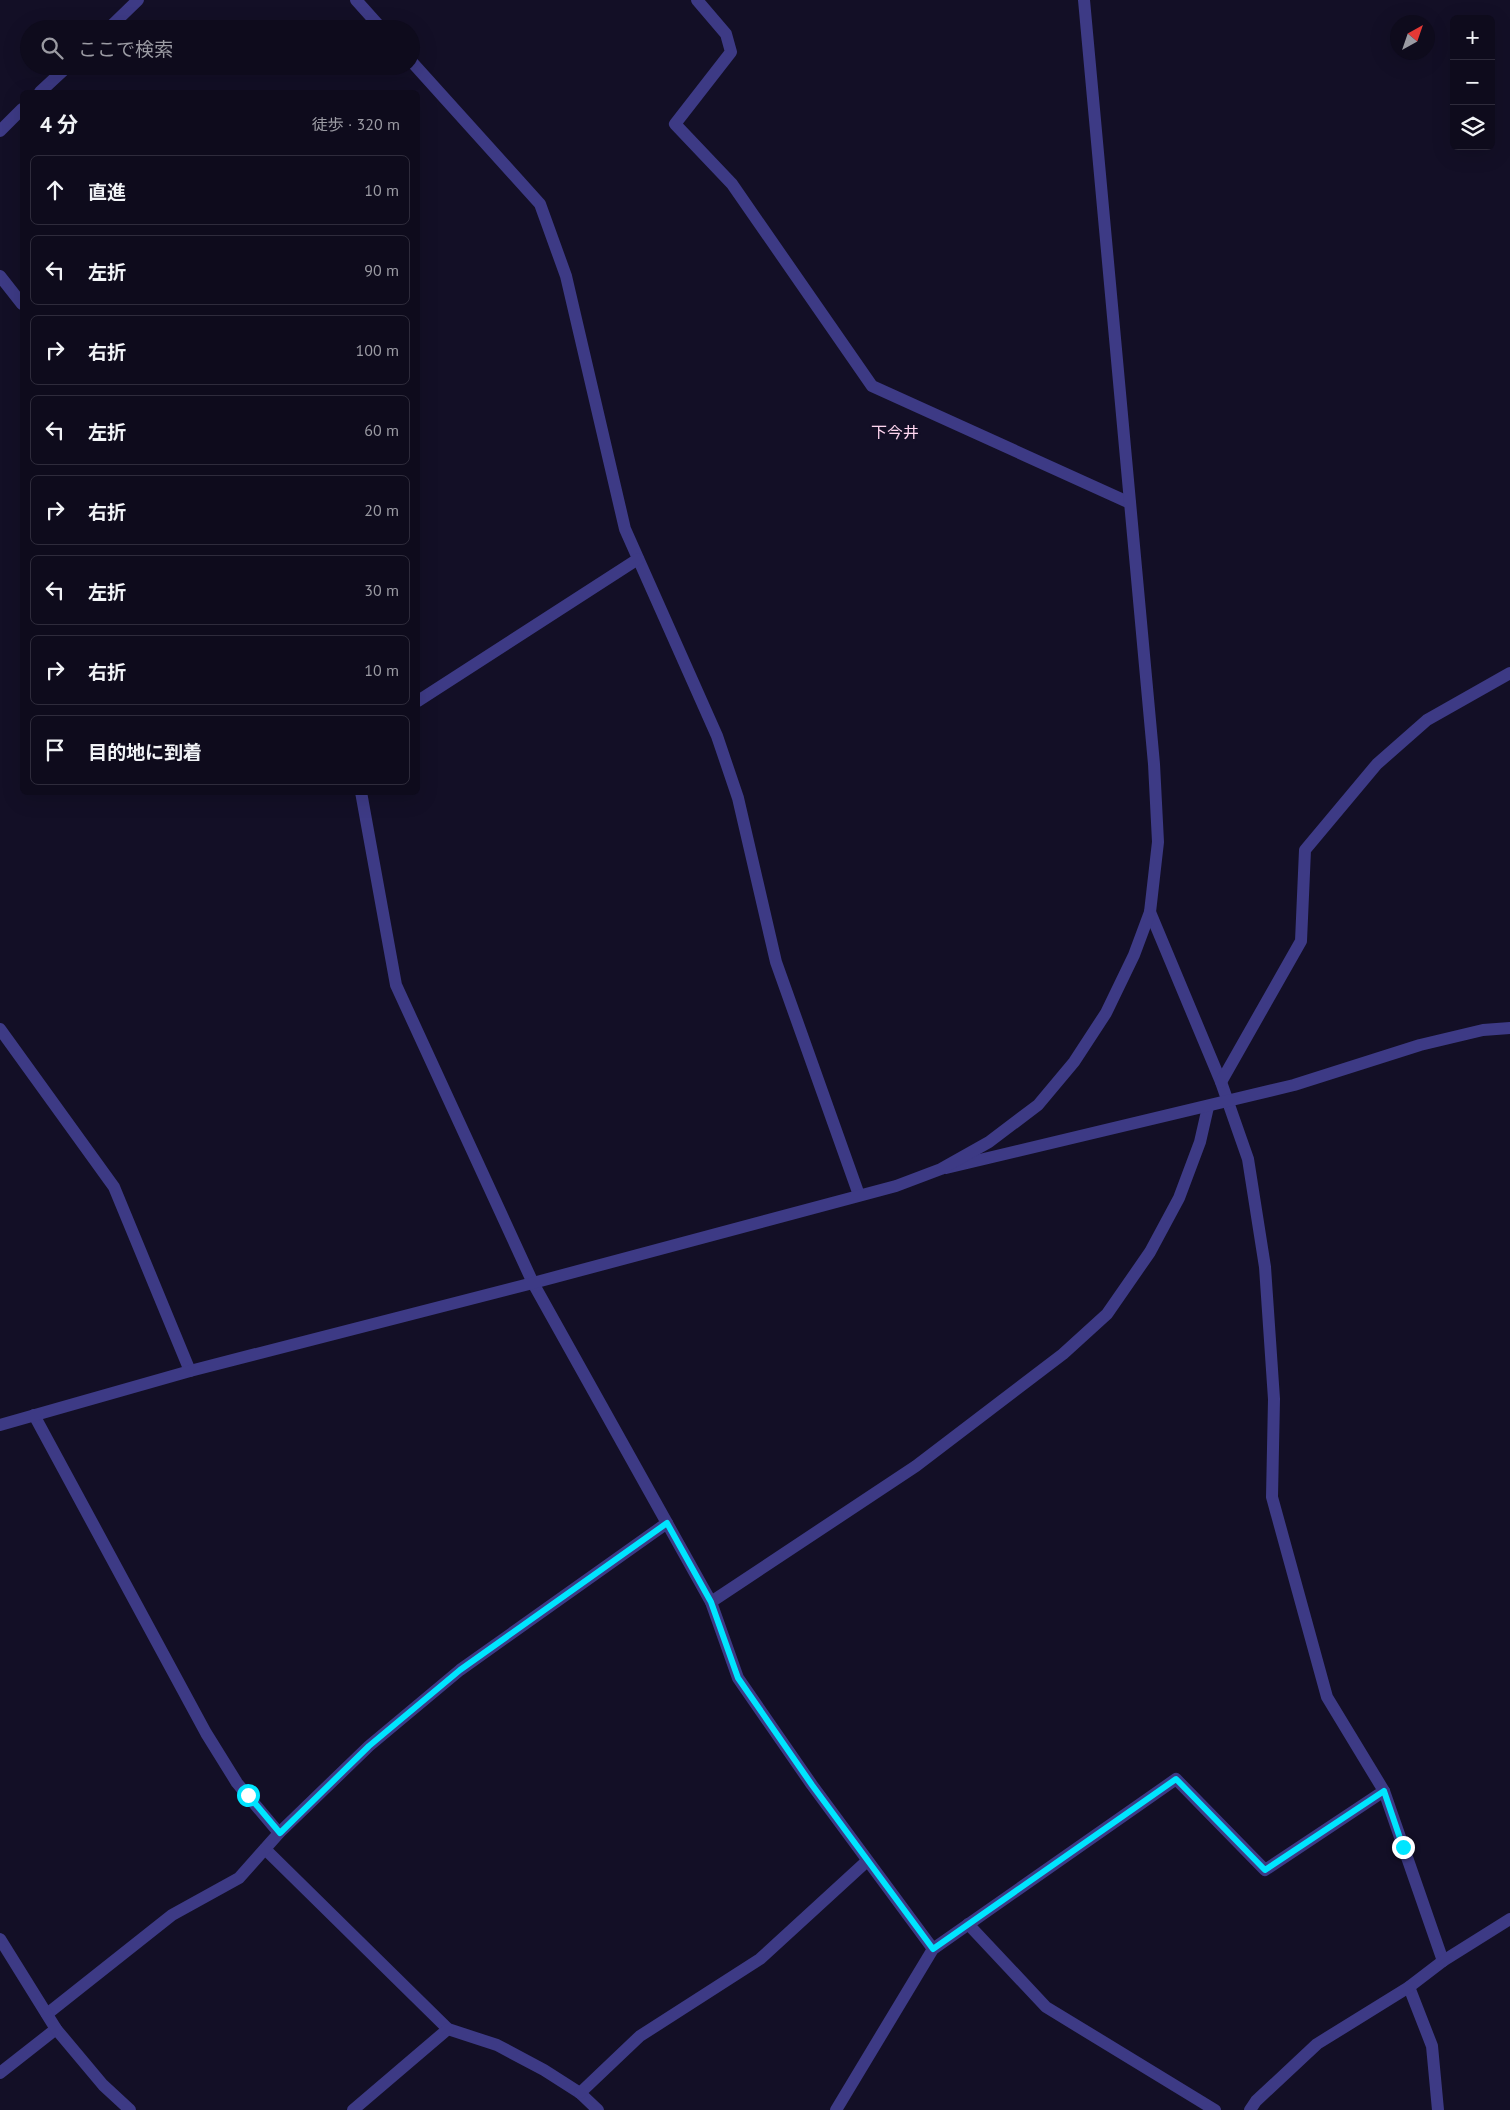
<!DOCTYPE html>
<html lang="ja">
<meta charset="utf-8">
<style>
body{margin:0;font-family:"PT Sans","Noto Sans JP",sans-serif;background:#171425;color:#f1f3f6}
.controls{position:absolute;right:15px;top:15px;display:grid;overflow:hidden;border-radius:8px;box-shadow:0 5px 20px #0002}
.controls button{width:45px;height:45px;display:grid;place-items:center;padding:0;border:0;border-bottom:1px solid #2e2b3b;background:#0e0b1c;color:#f1f3f6;font:25px sans-serif}
.compass{position:absolute;left:1390px;top:15px;width:45px;height:45px;border-radius:50%;background:#0e0b1c;box-shadow:0 5px 20px #0002;rotate:40deg}
.stop{position:absolute;width:15px;height:15px;margin:-11px;border:4px solid #00e5ff;border-radius:50%;background:#fff}
.stop.end{background:#00e5ff;border-color:#fff;box-shadow:0 1px 5px #0008}
.list{margin:0;padding:0;list-style:none}
h2{display:flex;justify-content:space-between;align-items:center;height:65px;margin:0;padding:0 20px;font-size:21px}
h2 small{font-size:16px;font-weight:400;color:#9b9ba3}
.list li{display:grid;grid-template-columns:32px 1fr auto;gap:15px;align-items:center;box-sizing:border-box;height:70px;margin:0 10px 10px;padding:0 10px;border:1px solid #2e2b3b;border-radius:8px}
.list b{display:block;font-size:19px;white-space:nowrap}
.list em{font-size:16px;font-style:normal;color:#9b9ba3}
.icon{flex:none;width:28px;height:28px;fill:none;stroke:currentColor;stroke-width:2;stroke-linecap:round;stroke-linejoin:round}
.map{position:relative;flex:none;width:1510px;height:2110px;overflow:hidden}
.search{position:absolute;background:#0e0b1c;box-shadow:0 5px 20px #0002;left:20px;top:20px;width:400px;height:55px;display:flex;align-items:center;gap:12px;box-sizing:border-box;padding:0 18px;border-radius:28px;color:#9b9ba3;font-size:19px}
.panel{position:absolute;background:#0e0b1c;box-shadow:0 5px 20px #0002;left:20px;top:90px;width:400px;height:705px;border-radius:8px}
.map>svg:first-child{display:block}
.lines{fill:none;stroke-linecap:round;stroke-linejoin:round}
.service{stroke:#3d3a85;stroke-width:12}
.minor{stroke:#3d3a85;stroke-width:12}
.tertiary{stroke:#3d3a85;stroke-width:12}
.route{stroke:#00e5ff;stroke-width:6}
.labels{text-anchor:middle;stroke-width:4.5;stroke-linejoin:round;paint-order:stroke}
.quarter-label{font-size:16px;fill:#ffd6f0;stroke:#130f26}
</style>
<div class="map">
<svg width="1510" height="2110" viewBox="0 0 1510 2110">
<rect width="100%" height="100%" fill="#130f26"/>
<g class="lines">
<g class="service">
<polyline points="697,0 726,34 731,52 675,124 732,184 872,386 1130,503"/>
<polyline points="34,1415 206,1733 237,1783 279,1833"/>
<polyline points="711,1602 916,1466 1063,1354 1107,1314 1150,1252 1179,1198 1200,1142 1208,1107"/>
<polyline points="265,1849 448,2029 497,2045 544,2070 580,2093 598,2110"/>
<polyline points="968,1924 1046,2007 1215,2110"/>
<polyline points="1409,1987 1432,2046 1438,2110"/>
<polyline points="47,2014 172,1915 239,1878 279,1833 369,1746 460,1670 667,1523 711,1602 738,1678 812,1785 933,1949"/>
<polyline points="0,2073 56,2029"/>
<polyline points="580,2093 640,2036 760,1959 867,1861"/>
<polyline points="353,2110 448,2029"/>
<polyline points="836,2110 933,1949 1176,1779 1265,1870 1384,1791"/>
</g>
<g class="minor">
<polyline points="356,0 382,29"/>
<polyline points="108,29 138,0"/>
<polyline points="411,61 540,204 566,276 625,529 717,736 738,798 776,962 859,1195"/>
<polyline points="40,92 68,66"/>
<polyline points="0,131 22,109"/>
<polyline points="0,276 22,304"/>
<polyline points="418,701 638,559"/>
<polyline points="361,792 396,985 533,1283 667,1523"/>
<polyline points="1150,912 1221,1082 1248,1159 1265,1267 1274,1399 1272,1497 1327,1697 1384,1791 1443,1961"/>
<polyline points="0,1029 114,1187 190,1371"/>
<polyline points="1221,1082 1301,941 1305,850 1377,764 1427,720 1510,673"/>
<polyline points="946,1168 1294,1085 1420,1045 1483,1030 1510,1028"/>
<polyline points="0,1939 56,2029 103,2085 130,2110"/>
<polyline points="1250,2110 1256,2101 1317,2044 1409,1987 1443,1961 1510,1919"/>
</g>
<polyline class="tertiary" points="0,1425 190,1371 533,1283 896,1186 941,1169 989,1142 1038,1105 1074,1062 1106,1013 1134,955 1150,912 1158,842 1154,764 1084,0"/>
</g>
<g class="lines">
<polyline class="route" points="248,1795 280,1833 369,1746 460,1670 667,1523 711,1602 738,1678 812,1785 933,1949 1176,1779 1265,1870 1384,1791 1403,1847"/>
</g>
<g class="labels">
<g class="quarter-label">
<text x="895" y="438">下今井</text>
</g>
</g>
</svg>
<div class="controls">
<button>+</button>
<button>−</button>
<button><svg class="icon" aria-label="layers" viewBox="0 0 24 24"><path d="M12 4l9 5-9 5-9-5zM3 14l9 5 9-5"/></svg></button>
</div>
<svg class="compass" viewBox="-18 -18 36 36"><path d="M0-13l5 13h-10z" fill="#e53935"/><path d="M0 13l5-13h-10z" fill="#9b9ba3"/></svg>
<div class="stop" style="left:248px;top:1795px"></div>
<div class="stop end" style="left:1403px;top:1847px"></div>
<div class="search"><svg class="icon" aria-label="search" viewBox="0 0 24 24"><circle cx="10" cy="10" r="6"/><path d="M15 15l6 6"/></svg>ここで検索</div>
<section class="panel">
<h2>4 分<small>徒歩 · 320 m</small></h2>
<ul class="list">
<li><svg class="icon" aria-label="ahead" viewBox="0 0 24 24"><path d="M12 20V5M6 11l6-6 6 6"/></svg><div><b>直進</b></div><em>10 m</em></li>
<li><svg class="icon" aria-label="left" viewBox="0 0 24 24"><path d="M17 20v-9H6M10 6l-5 5 5 5"/></svg><div><b>左折</b></div><em>90 m</em></li>
<li><svg class="icon" aria-label="right" viewBox="0 0 24 24"><path d="M7 20v-9h11M14 6l5 5-5 5"/></svg><div><b>右折</b></div><em>100 m</em></li>
<li><svg class="icon" aria-label="left" viewBox="0 0 24 24"><path d="M17 20v-9H6M10 6l-5 5 5 5"/></svg><div><b>左折</b></div><em>60 m</em></li>
<li><svg class="icon" aria-label="right" viewBox="0 0 24 24"><path d="M7 20v-9h11M14 6l5 5-5 5"/></svg><div><b>右折</b></div><em>20 m</em></li>
<li><svg class="icon" aria-label="left" viewBox="0 0 24 24"><path d="M17 20v-9H6M10 6l-5 5 5 5"/></svg><div><b>左折</b></div><em>30 m</em></li>
<li><svg class="icon" aria-label="right" viewBox="0 0 24 24"><path d="M7 20v-9h11M14 6l5 5-5 5"/></svg><div><b>右折</b></div><em>10 m</em></li>
<li><svg class="icon" aria-label="arrive" viewBox="0 0 24 24"><path d="M6 21V4h12l-3 4 3 4H6"/></svg><div><b>目的地に到着</b></div></li>
</ul>
</section>
</div>
